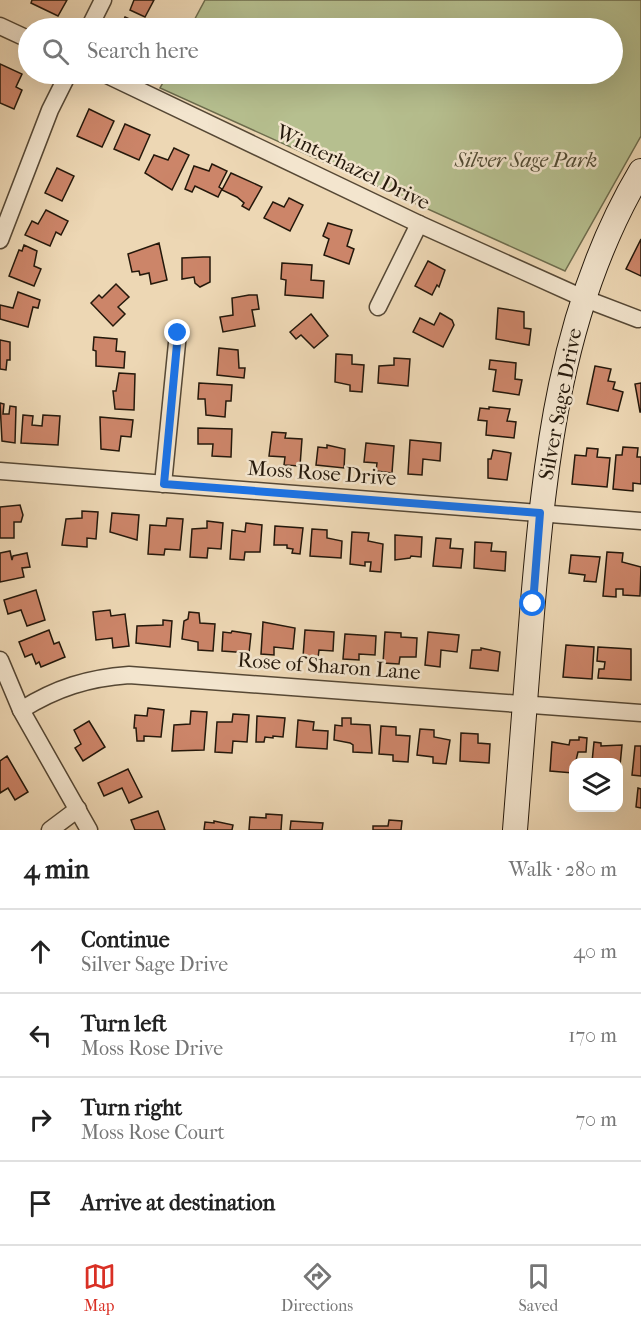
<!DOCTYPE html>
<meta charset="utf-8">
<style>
body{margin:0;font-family:"IM FELL French Canon",serif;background:#f2f2f2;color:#222}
.controls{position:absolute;right:18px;bottom:18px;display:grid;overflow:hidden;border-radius:12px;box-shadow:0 6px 24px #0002}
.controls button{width:54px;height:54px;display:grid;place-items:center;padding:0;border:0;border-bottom:2px solid #e0e0e0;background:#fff;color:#222;font:30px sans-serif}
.stop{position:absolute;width:18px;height:18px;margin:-14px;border:4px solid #1a73e8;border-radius:50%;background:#fff}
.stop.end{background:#1a73e8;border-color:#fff;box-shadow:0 2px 6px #0008}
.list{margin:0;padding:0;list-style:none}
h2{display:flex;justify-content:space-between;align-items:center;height:78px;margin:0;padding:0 24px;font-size:26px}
h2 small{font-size:20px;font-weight:400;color:#767676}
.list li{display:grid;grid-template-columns:39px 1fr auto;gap:18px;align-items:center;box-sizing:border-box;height:84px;padding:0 24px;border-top:2px solid #e0e0e0}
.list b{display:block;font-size:22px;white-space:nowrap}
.list p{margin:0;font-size:20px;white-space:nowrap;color:#767676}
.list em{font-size:20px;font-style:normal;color:#767676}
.icon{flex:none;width:33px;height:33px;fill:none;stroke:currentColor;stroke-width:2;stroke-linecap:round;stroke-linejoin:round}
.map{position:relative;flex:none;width:641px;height:830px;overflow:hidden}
.search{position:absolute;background:#fff;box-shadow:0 6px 24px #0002;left:18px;right:18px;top:18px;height:66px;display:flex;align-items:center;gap:15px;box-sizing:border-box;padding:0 21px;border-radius:33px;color:#767676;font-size:22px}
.sheet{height:414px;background:#fff}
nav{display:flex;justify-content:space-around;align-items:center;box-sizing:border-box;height:84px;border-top:2px solid #e0e0e0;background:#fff;font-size:16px;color:#767676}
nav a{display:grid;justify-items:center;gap:3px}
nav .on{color:#d93025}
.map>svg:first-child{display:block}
.green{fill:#b6bf8f;stroke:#6d6c4d;stroke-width:1.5}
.building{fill:#cc8569;stroke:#24180b;stroke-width:1.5}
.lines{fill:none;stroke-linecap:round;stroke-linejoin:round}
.street-casing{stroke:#564835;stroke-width:19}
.secondary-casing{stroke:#24180b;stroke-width:26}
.street{stroke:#f3e5ce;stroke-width:16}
.secondary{stroke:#f3e5ce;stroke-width:24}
.route{stroke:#1a73e8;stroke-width:8}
.labels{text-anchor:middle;stroke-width:5;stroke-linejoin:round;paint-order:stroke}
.park-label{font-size:21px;font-style:italic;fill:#504a33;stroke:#f3e5ce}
.street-label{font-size:21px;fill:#24180b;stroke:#f3e5ce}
</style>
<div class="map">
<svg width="641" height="830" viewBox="0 0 641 830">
<rect width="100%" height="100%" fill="#edd7b4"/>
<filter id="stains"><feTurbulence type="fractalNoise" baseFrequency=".00333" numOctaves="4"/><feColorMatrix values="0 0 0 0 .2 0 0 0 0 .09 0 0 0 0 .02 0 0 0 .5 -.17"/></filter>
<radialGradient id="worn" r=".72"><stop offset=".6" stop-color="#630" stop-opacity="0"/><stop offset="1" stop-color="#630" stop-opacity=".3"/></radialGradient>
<polygon class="green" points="205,0 641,0 641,136 565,271 160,88 168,74 612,74 612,28 190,28"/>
<g class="building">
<polygon points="32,0 67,0 58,16 31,3"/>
<polygon points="134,0 154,0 145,17 130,10"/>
<polygon points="125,17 149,28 120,28"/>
<polygon points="0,64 22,74 16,87 22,90 14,109 0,103"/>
<polygon points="89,109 114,121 102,147 77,136"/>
<polygon points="125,124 150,135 139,160 114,149"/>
<polygon points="174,148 189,155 172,190 145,173 154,155 168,160"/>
<polygon points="212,164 227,171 219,187 222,189 218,197 195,186 192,192 185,189 194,166 209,171"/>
<polygon points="57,168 74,176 62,201 45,193"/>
<polygon points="231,173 262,187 249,210 242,206 244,203 237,197 222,190"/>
<polygon points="289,198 303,205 290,231 264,218 273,202 284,207"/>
<polygon points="46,210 68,221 61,235 56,232 50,246 25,235 32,221 38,224"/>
<polygon points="328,223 352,230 347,246 354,249 349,264 324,255 329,239 323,236"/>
<polygon points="641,239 641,276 626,269"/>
<polygon points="159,243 167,280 151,284 149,273 140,275 139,271 132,272 128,254"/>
<polygon points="24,245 37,251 34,266 41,269 34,286 9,276 19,250 22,251"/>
<polygon points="203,257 210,257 210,282 200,287 195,283 194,277 182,279 182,258"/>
<polygon points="428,261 445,270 439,287 437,285 432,295 415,286"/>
<polygon points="282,263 312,265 311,280 324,281 323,298 285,295 286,280 281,279"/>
<polygon points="116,284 129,297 118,307 125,314 113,326 91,303 99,295 102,298"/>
<polygon points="18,292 40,300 38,308 33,307 28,327 0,319 0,305 13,308"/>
<polygon points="249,295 257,295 259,309 252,310 255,326 223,332 220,317 233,315 232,298"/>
<polygon points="498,308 524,312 524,328 531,329 529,345 496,339"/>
<polygon points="440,313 452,320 454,325 443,347 413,332 420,318 434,325"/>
<polygon points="311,314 328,336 314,348 301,335 296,339 290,332"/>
<polygon points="94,337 117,339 116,351 125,352 124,368 96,366 96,351 93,350"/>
<polygon points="0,340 10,342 10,360 7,360 6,370 0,369"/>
<polygon points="219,348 238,350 239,368 245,368 244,378 217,375"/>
<polygon points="336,354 352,355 352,364 364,365 362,392 350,391 350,385 335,382"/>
<polygon points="394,358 410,359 408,386 378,383 379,366 394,365"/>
<polygon points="490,360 516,363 515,379 522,380 519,395 493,391 496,370 489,369"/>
<polygon points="595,366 611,369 608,381 615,382 613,389 623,392 618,411 587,404"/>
<polygon points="119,373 135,374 134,410 115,409 113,391 116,391"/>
<polygon points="199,383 232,385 231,401 226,401 225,417 206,415 205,399 198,399"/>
<polygon points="641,383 641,412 640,412 635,384"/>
<polygon points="0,403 4,404 3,414 9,414 10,406 16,407 15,443 2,441"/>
<polygon points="489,407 510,409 507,421 516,422 514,438 486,435 487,421 478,420 480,408 489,409"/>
<polygon points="23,415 33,416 32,425 42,426 43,415 60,416 58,445 21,443"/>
<polygon points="100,417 133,420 131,437 121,436 119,451 101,449"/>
<polygon points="198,428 232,429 231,457 212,456 213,444 198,444"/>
<polygon points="272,432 286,433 285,438 302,439 300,466 284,465 285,457 269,456"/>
<polygon points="410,440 441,443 440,461 423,459 422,475 408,474"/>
<polygon points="366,443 394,446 392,473 376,471 377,463 364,462"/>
<polygon points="327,445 345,449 344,468 316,465 318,447 327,448"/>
<polygon points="623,447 638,448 637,457 641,457 641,484 633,483 633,491 613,489 616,455 622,455"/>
<polygon points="587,448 598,449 597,457 610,458 607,487 572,484 575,455 586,456"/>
<polygon points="493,450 511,453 507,480 488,478 488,459 491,459"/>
<polygon points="20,505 23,515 21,522 14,522 14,538 0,538 0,507"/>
<polygon points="82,511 98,512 96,539 87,538 87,547 62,545 66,519 82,518"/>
<polygon points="112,513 139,515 137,540 110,532"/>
<polygon points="167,518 183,519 180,550 165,549 164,555 148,554 150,525 166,526"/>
<polygon points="207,521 223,523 221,549 208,548 207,558 190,557 192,529 207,528"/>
<polygon points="246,523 262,525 260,552 245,552 244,560 230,559 232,530 245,532"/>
<polygon points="275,526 303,528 300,554 292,553 293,549 287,548 287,545 274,545"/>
<polygon points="312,529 327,530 327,538 342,541 341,558 310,556"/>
<polygon points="352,532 369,533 368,541 383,544 381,572 370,571 371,562 365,562 365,566 350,564"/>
<polygon points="395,535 422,537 421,557 411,556 410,558 395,560"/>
<polygon points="436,538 451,539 450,548 463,549 461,568 433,566"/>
<polygon points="475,542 492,543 491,551 506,552 505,571 474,568"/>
<polygon points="10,551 12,560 13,556 27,553 30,567 22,568 24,577 0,582 0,553"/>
<polygon points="607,552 623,553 622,562 641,567 640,596 623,595 623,589 616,589 616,597 603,596"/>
<polygon points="571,555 600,557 596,582 584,581 585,575 569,573"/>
<polygon points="36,590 45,620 27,626 21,610 8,614 4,600"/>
<polygon points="110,610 111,616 125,614 129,646 113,648 112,638 96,640 93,612"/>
<polygon points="189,612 199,613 200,623 215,624 213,651 198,650 198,642 182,639 184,621 188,619"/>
<polygon points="163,620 172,621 170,647 136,643 137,626 163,625"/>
<polygon points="263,622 295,628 293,649 274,647 274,655 261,654"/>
<polygon points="49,630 54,644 59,642 65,657 41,667 39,662 36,664 32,654 25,657 19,642"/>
<polygon points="305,630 334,632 333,651 319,650 318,658 303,657"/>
<polygon points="232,631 251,634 249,653 222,651 223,632 231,633"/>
<polygon points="385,632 401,633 401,637 417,638 416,657 400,657 399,664 383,663"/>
<polygon points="428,632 459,635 457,652 441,650 440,667 425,665"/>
<polygon points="345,634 376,636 375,655 359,654 359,660 343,659"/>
<polygon points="566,645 594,647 592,679 563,677"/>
<polygon points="598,647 631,649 631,680 598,678 599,669 604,669 605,662 597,661"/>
<polygon points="481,648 500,652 498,671 470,668 472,650 481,650"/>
<polygon points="148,708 164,710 161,737 144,736 144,741 137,741 136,728 134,728 135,715 147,716"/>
<polygon points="191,711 207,712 204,750 172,751 174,725 190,724"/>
<polygon points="233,714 249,715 247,742 233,741 232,753 215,752 217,722 232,722"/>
<polygon points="257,716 285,718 283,737 273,736 273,738 265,737 264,742 256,742"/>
<polygon points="342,718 351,718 351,724 370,725 372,753 353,752 353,745 350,743 334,740 335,725 342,726"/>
<polygon points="298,720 314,722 313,730 328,731 327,749 296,747"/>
<polygon points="89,721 105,747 83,761 75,748 81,744 74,730"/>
<polygon points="381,726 396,727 396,735 410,736 408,762 393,761 393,755 379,754"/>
<polygon points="420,729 434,730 434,737 450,740 446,764 433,763 433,757 417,755"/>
<polygon points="461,733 478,734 478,743 490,744 489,763 460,761"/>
<polygon points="579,737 587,738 586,752 578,752 573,773 550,771 552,742 569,745 570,740 579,740"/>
<polygon points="594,742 601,743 601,746 622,745 619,776 618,762 592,762"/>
<polygon points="635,746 641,746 641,776 632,775"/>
<polygon points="7,756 28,792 15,800 8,788 0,793 0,761"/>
<polygon points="128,769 142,797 129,803 122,788 104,796 98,783"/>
<polygon points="638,788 641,789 641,808 636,807"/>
<polygon points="158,811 165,830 135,830 131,820"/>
<polygon points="266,814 282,815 281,830 249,830 250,817 266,818"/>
<polygon points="389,820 402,821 401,830 373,830 373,826 388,826"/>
<polygon points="214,821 233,825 232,830 204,830 205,822 214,823"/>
<polygon points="291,821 323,823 322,830 290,830"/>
</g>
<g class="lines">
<g class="street-casing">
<g id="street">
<polyline points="0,26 28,39"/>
<polyline points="89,28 103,0"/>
<polyline points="105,74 419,224 583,298 638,319"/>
<polyline points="0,240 50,110 68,74"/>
<polyline points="378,307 419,224"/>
<polyline points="0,471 641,521"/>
<polyline points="163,484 178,333"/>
<polyline points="0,660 21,710 89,830"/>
<path d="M21,710C56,688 88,678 129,675L641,713"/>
<polyline points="50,830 78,809"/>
</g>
</g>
<g class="secondary-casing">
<path id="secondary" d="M515,830C521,757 527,685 532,613C545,459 560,307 641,171"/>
</g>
<use href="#street" class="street"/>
<use href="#secondary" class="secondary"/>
</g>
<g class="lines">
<polyline class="route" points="178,333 164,484 540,513 533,604"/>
</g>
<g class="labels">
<g class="park-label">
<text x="526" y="167">Silver Sage Park</text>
</g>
<g class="street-label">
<text transform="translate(353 167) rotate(26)" y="7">Winterhazel Drive</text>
<text transform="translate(560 404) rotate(-79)" y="7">Silver Sage Drive</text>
<text transform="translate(322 473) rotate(4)" y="7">Moss Rose Drive</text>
<text transform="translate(329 666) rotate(4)" y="7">Rose of Sharon Lane</text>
</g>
</g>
<rect width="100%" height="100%" filter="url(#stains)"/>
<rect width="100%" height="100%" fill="url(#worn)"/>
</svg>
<div class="controls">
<button><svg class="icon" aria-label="layers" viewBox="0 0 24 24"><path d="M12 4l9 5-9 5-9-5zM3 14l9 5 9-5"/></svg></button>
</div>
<div class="stop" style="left:533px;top:604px"></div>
<div class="stop end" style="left:178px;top:333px"></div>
<div class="search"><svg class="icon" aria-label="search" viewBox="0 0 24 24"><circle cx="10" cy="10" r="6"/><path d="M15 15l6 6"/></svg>Search here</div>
</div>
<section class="sheet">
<h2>4 min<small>Walk · 280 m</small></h2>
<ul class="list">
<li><svg class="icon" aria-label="ahead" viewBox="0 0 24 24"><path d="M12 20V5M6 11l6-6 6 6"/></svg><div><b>Continue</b><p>Silver Sage Drive</p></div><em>40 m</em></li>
<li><svg class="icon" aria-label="left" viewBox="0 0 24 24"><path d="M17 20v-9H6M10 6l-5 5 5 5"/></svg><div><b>Turn left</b><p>Moss Rose Drive</p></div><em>170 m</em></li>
<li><svg class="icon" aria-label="right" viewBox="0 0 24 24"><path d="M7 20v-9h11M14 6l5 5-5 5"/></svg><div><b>Turn right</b><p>Moss Rose Court</p></div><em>70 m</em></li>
<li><svg class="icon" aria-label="arrive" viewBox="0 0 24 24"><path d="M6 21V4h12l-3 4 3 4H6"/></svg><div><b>Arrive at destination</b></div></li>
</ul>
</section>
<nav>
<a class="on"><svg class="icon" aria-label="map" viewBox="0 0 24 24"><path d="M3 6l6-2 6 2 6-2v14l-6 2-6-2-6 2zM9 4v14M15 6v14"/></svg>Map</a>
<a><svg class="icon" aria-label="directions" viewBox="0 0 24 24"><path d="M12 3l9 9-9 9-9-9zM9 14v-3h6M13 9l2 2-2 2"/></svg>Directions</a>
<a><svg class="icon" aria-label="saved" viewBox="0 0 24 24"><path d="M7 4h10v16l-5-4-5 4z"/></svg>Saved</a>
</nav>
